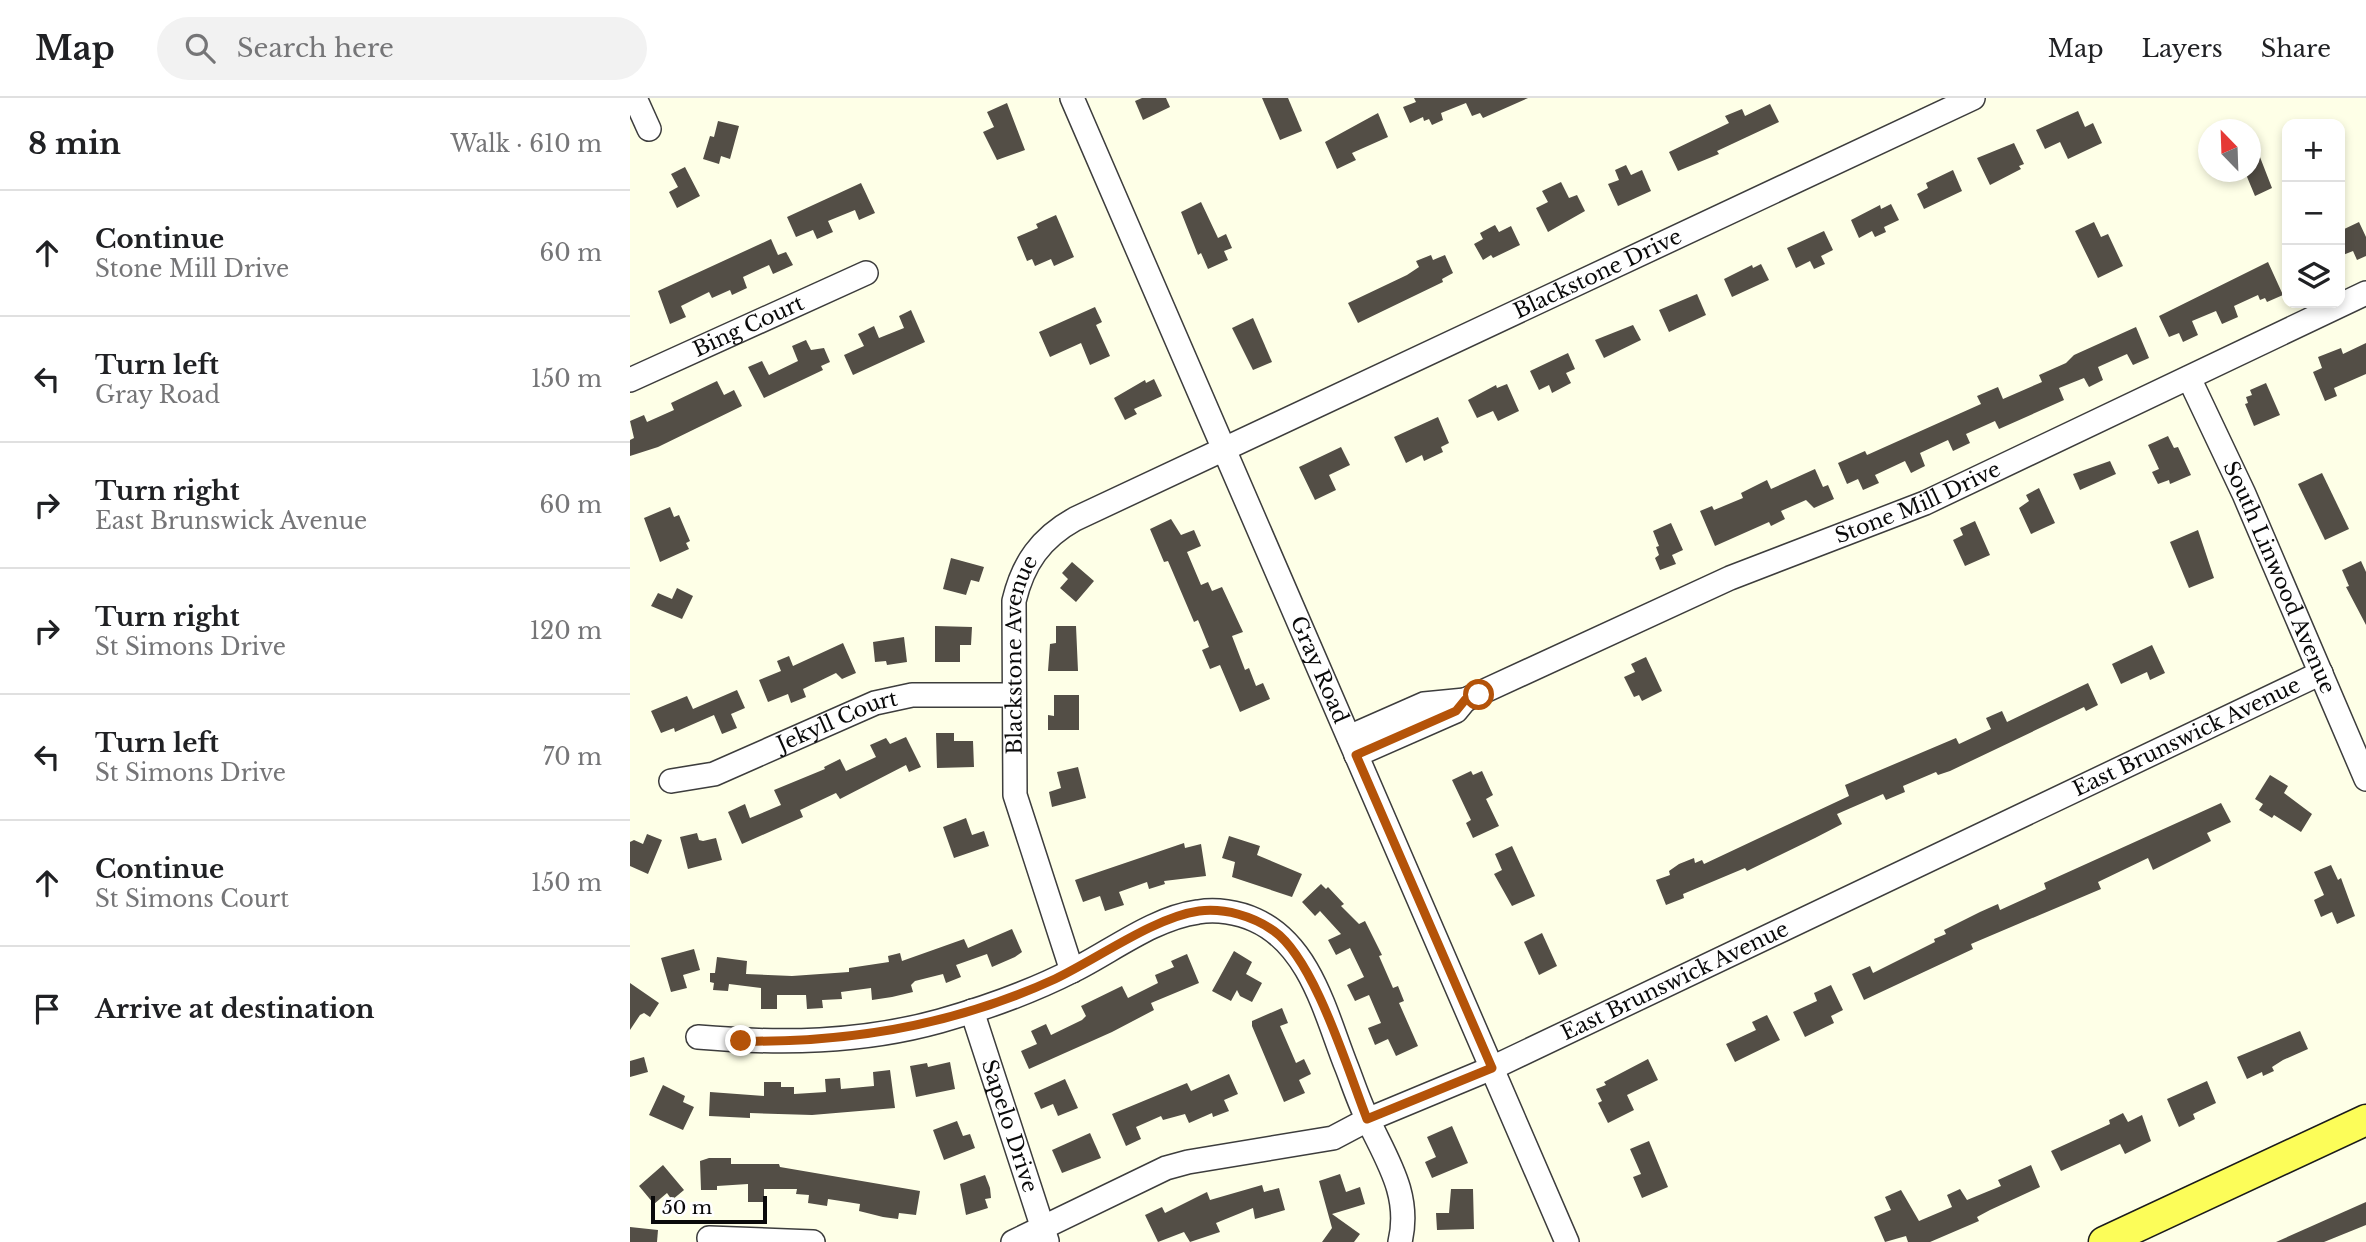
<!DOCTYPE html>
<meta charset="utf-8">
<style>
body{margin:0;font-family:"Libre Baskerville",serif;background:#f2f2f2;color:#202124}
.controls{position:absolute;right:21px;top:21px;display:grid;overflow:hidden;border-radius:14px;box-shadow:0 4px 10px #0003}
.controls button{width:63px;height:63px;display:grid;place-items:center;padding:0;border:0;border-bottom:2px solid #e0e0e0;background:#fff;color:#202124;font:35px sans-serif}
.compass{position:absolute;left:1568px;top:21px;width:63px;height:63px;border-radius:50%;background:#fff;box-shadow:0 4px 10px #0003;rotate:337deg}
.scale{position:absolute;left:21px;bottom:18px;width:116px;box-sizing:border-box;padding-left:7px;border:4px solid #0a0a0a;border-top:0;font-size:19px;line-height:24px;white-space:nowrap;color:#0a0a0a;-webkit-text-stroke:5px #fff;paint-order:stroke}
.stop{position:absolute;width:21px;height:21px;margin:-16px;border:5px solid #b45309;border-radius:50%;background:#fff}
.stop.end{background:#b45309;border-color:#fff;box-shadow:0 2px 7px #0008}
.list{margin:0;padding:0;list-style:none}
h2{display:flex;justify-content:space-between;align-items:center;height:91px;margin:0;padding:0 28px;font-size:30px}
h2 small{font-size:23px;font-weight:400;color:#757577}
.list li{display:grid;grid-template-columns:46px 1fr auto;gap:21px;align-items:center;box-sizing:border-box;height:126px;padding:0 28px;border-top:2px solid #e0e0e0}
.list b{display:block;font-size:26px;white-space:nowrap}
.list p{margin:0;font-size:23px;white-space:nowrap;color:#757577}
.list em{font-size:23px;font-style:normal;color:#757577}
.icon{flex:none;width:38px;height:38px;fill:none;stroke:currentColor;stroke-width:2;stroke-linecap:round;stroke-linejoin:round}
.map{position:relative;flex:none;width:1736px;height:1144px;overflow:hidden}
header{display:flex;align-items:center;gap:42px;box-sizing:border-box;height:98px;padding:0 35px;background:#fff;border-bottom:2px solid #e0e0e0}
header strong{font-size:33px}
nav{display:flex;gap:38px;margin-inline-start:auto;font-size:24px}
.search{width:490px;height:63px;background:#f2f2f2;display:flex;align-items:center;gap:18px;box-sizing:border-box;padding:0 24px;border-radius:38px;color:#757577;font-size:26px}
main{display:flex}
aside{flex:1;background:#fff}
.map>svg:first-child{display:block}
.building{fill:#534e46}
.lines{fill:none;stroke-linecap:round;stroke-linejoin:round}
.minor-casing{stroke:#3d3d3d;stroke-width:26}
.major-casing{stroke:#1b1b1b;stroke-width:33}
.minor{stroke:#fff;stroke-width:23}
.major{stroke:#fcfd59;stroke-width:30}
.route{stroke:#b45309;stroke-width:9}
.labels{text-anchor:middle;stroke-width:7;stroke-linejoin:round;paint-order:stroke}
.street-label{font-size:21px;fill:#0a0a0a;stroke:#fff}
</style>
<header>
<strong>Map</strong>
<div class="search"><svg class="icon" aria-label="search" viewBox="0 0 24 24"><circle cx="10" cy="10" r="6"/><path d="M15 15l6 6"/></svg>Search here</div>
<nav><a>Map</a><a>Layers</a><a>Share</a></nav>
</header>
<main>
<aside>
<h2>8 min<small>Walk · 610 m</small></h2>
<ul class="list">
<li><svg class="icon" aria-label="ahead" viewBox="0 0 24 24"><path d="M12 20V5M6 11l6-6 6 6"/></svg><div><b>Continue</b><p>Stone Mill Drive</p></div><em>60 m</em></li>
<li><svg class="icon" aria-label="left" viewBox="0 0 24 24"><path d="M17 20v-9H6M10 6l-5 5 5 5"/></svg><div><b>Turn left</b><p>Gray Road</p></div><em>150 m</em></li>
<li><svg class="icon" aria-label="right" viewBox="0 0 24 24"><path d="M7 20v-9h11M14 6l5 5-5 5"/></svg><div><b>Turn right</b><p>East Brunswick Avenue</p></div><em>60 m</em></li>
<li><svg class="icon" aria-label="right" viewBox="0 0 24 24"><path d="M7 20v-9h11M14 6l5 5-5 5"/></svg><div><b>Turn right</b><p>St Simons Drive</p></div><em>120 m</em></li>
<li><svg class="icon" aria-label="left" viewBox="0 0 24 24"><path d="M17 20v-9H6M10 6l-5 5 5 5"/></svg><div><b>Turn left</b><p>St Simons Drive</p></div><em>70 m</em></li>
<li><svg class="icon" aria-label="ahead" viewBox="0 0 24 24"><path d="M12 20V5M6 11l6-6 6 6"/></svg><div><b>Continue</b><p>St Simons Court</p></div><em>150 m</em></li>
<li><svg class="icon" aria-label="arrive" viewBox="0 0 24 24"><path d="M6 21V4h12l-3 4 3 4H6"/></svg><div><b>Arrive at destination</b></div></li>
</ul>
</aside>
<div class="map">
<svg width="1736" height="1144" viewBox="0 0 1736 1144">
<rect width="100%" height="100%" fill="#feffe7"/>
<g class="building">
<polygon points="512,0 536,0 540,9 513,22 505,3"/>
<polygon points="632,0 658,0 672,33 650,42"/>
<polygon points="784,0 898,0 853,20 850,15 842,18 836,5 811,15 813,22 802,27 799,21 794,23 793,19 780,25 773,9 786,4"/>
<polygon points="377,5 395,52 367,62 353,34 364,29 357,14"/>
<polygon points="1140,6 1149,24 1087,53 1089,56 1048,73 1039,54 1099,25 1095,18 1112,11 1115,18"/>
<polygon points="1448,13 1455,29 1463,25 1472,45 1438,61 1430,44 1415,51 1406,32"/>
<polygon points="748,15 758,39 722,55 726,62 707,71 695,44"/>
<polygon points="88,23 109,28 100,61 91,58 89,66 73,61 80,38 84,39"/>
<polygon points="1621,36 1642,90 1625,98 1615,74 1620,74"/>
<polygon points="1384,45 1394,66 1389,68 1391,71 1360,87 1347,60"/>
<polygon points="996,67 1001,77 1012,72 1021,93 988,108 978,86 989,82 985,72"/>
<polygon points="55,69 70,98 47,110 39,94 48,89 41,76"/>
<polygon points="1323,72 1332,93 1294,111 1287,96 1298,90 1296,85"/>
<polygon points="931,84 939,100 947,97 955,113 918,134 906,110 918,104 912,93"/>
<polygon points="231,85 245,115 229,122 225,112 198,123 203,134 187,141 183,132 166,139 157,119"/>
<polygon points="571,104 588,140 596,136 602,150 594,153 598,162 578,171 571,155 568,157 551,114"/>
<polygon points="1261,106 1269,122 1254,129 1256,134 1245,139 1242,133 1229,140 1221,122 1250,107 1251,111"/>
<polygon points="426,117 444,159 424,168 421,161 405,168 402,161 397,163 387,139 408,130 406,126"/>
<polygon points="1464,124 1471,139 1478,136 1493,168 1468,180 1445,133"/>
<polygon points="1729,124 1736,139 1736,158 1727,162 1723,153 1713,157 1710,150 1710,133"/>
<polygon points="865,127 869,134 881,128 890,147 863,160 861,157 853,162 844,146 853,141 850,135"/>
<polygon points="1194,133 1203,152 1191,158 1195,166 1184,171 1180,163 1166,170 1157,150"/>
<polygon points="141,141 148,157 156,154 163,167 143,176 139,167 113,179 117,190 102,197 100,192 82,200 79,194 51,208 56,219 40,226 28,193"/>
<polygon points="801,157 803,162 815,157 823,175 812,181 813,184 728,225 718,205 777,177 789,169 786,163"/>
<polygon points="1638,164 1653,197 1637,204 1635,200 1630,202 1628,197 1604,208 1608,219 1592,226 1586,213 1562,223 1568,237 1553,244 1549,235 1539,239 1529,218"/>
<polygon points="1131,166 1139,182 1102,199 1094,181 1122,167 1123,170"/>
<polygon points="1067,196 1076,217 1039,234 1029,212"/>
<polygon points="465,209 472,224 466,227 480,258 460,267 451,245 420,259 409,234"/>
<polygon points="281,212 295,244 223,277 214,257 234,248 228,236 244,228 249,240 274,230 269,218"/>
<polygon points="623,220 642,264 623,272 602,230"/>
<polygon points="1003,227 1011,242 974,260 965,242"/>
<polygon points="1506,229 1519,260 1503,267 1497,256 1468,269 1473,282 1459,289 1454,280 1429,290 1434,302 1369,331 1365,323 1336,336 1340,345 1323,353 1318,342 1290,355 1295,368 1281,375 1275,363 1245,377 1249,385 1233,392 1228,381 1217,386 1208,365 1235,353 1237,357 1351,306 1347,298 1368,289 1373,301 1412,284 1409,277 1436,265 1444,257"/>
<polygon points="176,242 181,252 194,250 200,264 191,268 193,272 134,300 118,269 132,263 139,277 168,263 162,248"/>
<polygon points="1736,245 1736,276 1704,290 1707,298 1695,303 1683,274 1692,270 1688,259 1711,250 1713,256"/>
<polygon points="938,255 945,271 936,275 941,285 922,295 919,287 909,292 900,273"/>
<polygon points="524,281 532,298 504,311 507,316 495,322 484,300 515,282 516,285"/>
<polygon points="87,283 94,297 104,292 112,308 28,349 0,358 0,342 4,340 0,323 14,317 17,324 44,312 41,305"/>
<polygon points="1636,285 1650,317 1624,328 1615,306 1618,305 1616,299 1622,297 1620,292"/>
<polygon points="877,286 889,313 868,323 863,313 847,320 838,302 866,287 867,290"/>
<polygon points="808,319 819,345 811,349 813,354 794,363 792,357 776,365 764,339"/>
<polygon points="1538,338 1544,350 1548,349 1561,377 1540,386 1539,382 1528,386 1522,374 1529,371 1518,347"/>
<polygon points="711,349 720,367 699,377 706,392 685,402 669,369"/>
<polygon points="1480,363 1486,376 1450,392 1443,376"/>
<polygon points="1185,371 1193,389 1198,387 1204,401 1184,410 1176,402 1151,413 1155,421 1141,428 1139,424 1085,448 1070,413 1082,408 1084,412 1113,400 1111,395 1137,382 1141,391"/>
<polygon points="1692,375 1719,431 1695,442 1668,386"/>
<polygon points="1409,390 1425,425 1401,436 1389,410 1399,403 1396,397"/>
<polygon points="40,409 44,419 49,417 60,443 56,445 59,451 30,464 14,420"/>
<polygon points="541,421 551,437 564,432 571,448 557,454 571,487 578,484 582,493 592,489 613,534 602,538 615,572 619,570 626,588 633,585 640,601 610,614 590,567 580,571 572,552 579,549 568,522 564,524 538,463 534,464 520,431"/>
<polygon points="1345,423 1360,457 1335,468 1323,442 1333,437 1330,430"/>
<polygon points="1041,425 1053,452 1042,457 1046,466 1030,472 1025,460 1029,457 1026,449 1029,448 1023,433"/>
<polygon points="1568,432 1584,480 1559,490 1540,444"/>
<polygon points="321,460 354,469 349,484 341,482 336,497 313,491"/>
<polygon points="1731,463 1736,474 1736,527 1716,489 1719,488 1712,472"/>
<polygon points="442,464 464,483 446,504 430,490 438,481 432,475"/>
<polygon points="47,490 63,498 52,521 21,508 28,495 42,501"/>
<polygon points="305,528 342,529 341,547 330,547 330,564 305,564"/>
<polygon points="426,528 446,528 448,573 418,573 420,546 426,545"/>
<polygon points="274,539 277,564 257,567 256,563 245,564 243,544"/>
<polygon points="213,545 226,575 212,581 206,575 173,591 176,599 161,605 158,596 138,604 129,582 151,573 147,563 159,558 163,568"/>
<polygon points="1522,547 1535,575 1520,582 1517,574 1491,586 1482,566"/>
<polygon points="1016,559 1032,593 1012,603 1009,597 1004,599 994,579 1005,574 1001,566"/>
<polygon points="1458,585 1468,607 1456,613 1454,609 1320,673 1308,677 1306,674 1273,688 1275,694 1256,702 1253,696 1207,716 1212,726 1185,740 1117,773 1115,770 1053,796 1054,800 1036,807 1026,782 1040,777 1039,773 1049,766 1064,760 1065,765 1072,762 1074,766 1219,698 1215,687 1326,640 1329,646 1361,631 1356,620 1372,613 1377,624"/>
<polygon points="107,592 115,610 101,616 107,630 92,636 84,617 45,634 44,630 31,635 21,613 57,598 63,611"/>
<polygon points="424,597 449,597 449,632 418,632 418,617 424,618"/>
<polygon points="306,635 324,635 324,643 343,643 344,669 307,670"/>
<polygon points="276,639 291,669 279,674 276,667 210,701 206,695 170,712 173,719 112,746 98,714 115,706 120,720 151,707 144,692 195,671 194,669 210,661 216,673 246,659 240,647 256,640 260,646"/>
<polygon points="448,669 456,700 422,709 419,694 431,690 427,674"/>
<polygon points="841,673 843,677 852,673 863,697 856,701 869,728 843,740 836,725 841,722 822,682"/>
<polygon points="1640,677 1658,688 1654,695 1682,716 1671,734 1644,717 1642,720 1629,712 1633,706 1625,701"/>
<polygon points="1591,705 1601,724 1577,735 1581,743 1523,772 1518,760 1468,784 1471,791 1341,846 1343,851 1234,902 1222,876 1240,868 1243,875 1305,844 1304,841 1316,836 1314,832 1350,814 1368,806 1370,812 1416,791 1414,785"/>
<polygon points="336,720 342,737 354,733 359,748 324,760 313,729"/>
<polygon points="67,735 69,742 73,743 86,740 92,762 58,771 50,739"/>
<polygon points="17,736 32,742 18,776 0,768 0,744 4,742 13,746"/>
<polygon points="599,738 630,748 627,757 672,776 662,799 602,779 605,764 592,760"/>
<polygon points="554,745 555,750 571,746 576,778 534,783 535,786 519,791 517,784 489,794 494,807 475,813 470,798 453,804 445,782"/>
<polygon points="882,748 905,798 882,808 864,776 872,772 865,756"/>
<polygon points="1701,767 1708,782 1711,780 1725,818 1707,826 1702,814 1691,819 1684,802 1694,797 1684,774"/>
<polygon points="691,786 696,791 698,789 714,806 711,808 729,826 735,823 752,857 749,858 763,890 768,888 774,903 769,905 788,948 766,958 758,941 745,947 738,930 751,925 739,897 725,903 717,887 734,879 720,850 706,857 698,842 711,836 690,813 685,818 672,804"/>
<polygon points="382,831 392,854 385,859 362,869 357,856 326,867 331,879 316,885 313,876 285,883 281,887 283,894 262,899 242,902 241,890 211,894 212,901 192,902 193,910 177,911 176,897 147,897 147,911 131,911 131,890 99,886 98,893 83,892 84,885 80,884 80,875 85,875 87,859 117,863 116,876 162,878 219,874 219,870 259,864 258,858 270,855 272,863 334,841 338,850"/>
<polygon points="912,835 927,868 909,877 894,844"/>
<polygon points="64,851 70,872 53,877 57,890 41,894 31,860"/>
<polygon points="604,853 622,864 616,876 632,885 622,904 610,898 607,892 601,903 582,893"/>
<polygon points="557,856 569,885 521,905 524,912 482,934 399,971 391,953 407,946 401,933 416,926 421,937 452,922 456,918 451,908 492,888 498,900 528,885 525,877 544,869 541,863"/>
<polygon points="0,885 29,905 20,919 14,915 10,917 0,932"/>
<polygon points="1201,887 1213,912 1201,918 1204,925 1175,939 1163,914 1187,903 1184,895"/>
<polygon points="652,910 658,925 650,928 666,965 674,961 681,976 669,982 675,995 654,1004 622,928 622,923"/>
<polygon points="1137,917 1150,942 1105,964 1096,946 1126,932 1122,924"/>
<polygon points="1670,933 1678,951 1653,962 1642,969 1644,973 1633,978 1632,974 1617,981 1607,959"/>
<polygon points="14,959 18,974 0,979 0,963"/>
<polygon points="1018,961 1028,982 997,997 1004,1012 978,1025 968,1005 972,1003 966,991 976,987 974,984"/>
<polygon points="320,964 325,991 286,999 280,968 297,965 298,969"/>
<polygon points="260,972 265,1010 182,1017 120,1015 120,1020 79,1018 80,994 134,998 134,984 151,984 151,989 164,989 164,996 196,994 195,981 210,980 211,991 244,988 243,974"/>
<polygon points="599,976 608,996 594,1002 599,1013 583,1019 582,1015 559,1025 555,1016 533,1022 531,1018 506,1029 511,1041 496,1048 482,1016 557,985 561,993"/>
<polygon points="435,981 448,1010 428,1018 423,1006 411,1011 404,995"/>
<polygon points="1577,983 1586,1005 1563,1016 1565,1021 1549,1029 1537,1001"/>
<polygon points="33,987 55,998 53,1004 64,1009 53,1032 19,1017"/>
<polygon points="1493,1015 1498,1024 1512,1017 1521,1043 1495,1056 1490,1046 1431,1073 1421,1053 1480,1026 1479,1022"/>
<polygon points="327,1023 333,1038 340,1036 345,1050 314,1062 303,1032"/>
<polygon points="822,1028 838,1065 802,1080 795,1064 806,1059 797,1039"/>
<polygon points="460,1035 471,1060 432,1075 422,1052"/>
<polygon points="1019,1043 1038,1089 1012,1100 1003,1079 1011,1076 1000,1051"/>
<polygon points="79,1060 101,1060 101,1066 149,1066 150,1069 290,1093 286,1117 269,1115 268,1121 253,1119 229,1113 230,1106 198,1101 197,1108 178,1105 179,1097 166,1096 167,1091 134,1091 134,1104 118,1104 118,1086 87,1088 87,1092 71,1092 70,1063"/>
<polygon points="33,1067 54,1092 42,1102 37,1095 24,1106 9,1088"/>
<polygon points="1401,1067 1410,1089 1360,1112 1347,1119 1349,1123 1300,1144 1278,1144 1276,1138 1255,1144 1244,1119 1261,1112 1255,1099 1271,1092 1289,1123 1322,1109 1317,1097 1330,1091 1337,1102 1371,1088 1368,1082"/>
<polygon points="710,1076 716,1094 730,1089 735,1106 702,1116 730,1136 724,1144 692,1144 702,1130 689,1083"/>
<polygon points="355,1077 360,1090 361,1100 355,1101 358,1110 336,1117 330,1086"/>
<polygon points="632,1087 634,1094 649,1090 655,1112 625,1121 623,1110 586,1125 590,1134 560,1144 554,1134 528,1144 515,1117 532,1109 535,1115 577,1094 580,1102"/>
<polygon points="821,1091 843,1091 844,1131 807,1132 806,1115 819,1115"/>
<polygon points="1736,1104 1736,1127 1694,1144 1646,1144"/>
<polygon points="0,1129 28,1132 27,1144 0,1144"/>
</g>
<g class="lines">
<g class="minor-casing">
<g id="minor">
<polyline points="5,0 19,31"/>
<path id="s1" d="M442,0L937,1144"/>
<path id="s2" d="M1559,280L1614,396L1736,681"/>
<path id="s3" d="M0,282L236,175"/>
<path id="s4" d="M835,602L1100,480L1295,405L1736,195"/>
<polyline points="719,639 794,606 835,602 826,613 726,657"/>
<path id="s5" d="M41,683L84,676L245,605L282,597H383"/>
<path id="s6" d="M442,873L385,697L384,503C393,465 411,440 445,421L1343,0"/>
<path id="s7" d="M342,913L417,1143"/>
<path d="M68,939C150,946 231,945 310,923C356,910 401,894 444,872C482,853 524,820 568,814C586,811 608,814 625,822C681,847 696,918 717,970C724,988 730,1007 739,1024C758,1064 781,1098 770,1144"/>
<polyline points="79,1140 183,1144"/>
<path id="s8" d="M383,1144L536,1070L558,1064L703,1040L737,1022L862,970L1691,575"/>
</g>
</g>
<g class="major-casing">
<polyline id="major" points="1474,1144 1736,1022"/>
</g>
<use href="#minor" class="minor"/>
<use href="#major" class="major"/>
</g>
<g class="lines">
<path class="route" d="M111,943C221,945 325,927 425,881C467,861 525,819 569,813C595,810 623,818 644,833C685,862 718,973 737,1021L862,970L726,657L826,613L835,602L849,597"/>
</g>
<g class="labels">
<g class="street-label">
<text dy="7" stroke="none"><textPath href="#s6" startOffset="1062">Blackstone Drive</textPath></text>
<text dy="7" stroke="none"><textPath href="#s3" startOffset="130">Bing Court</textPath></text>
<text dy="7" stroke="none"><textPath href="#s4" startOffset="494">Stone Mill Drive</textPath></text>
<text dy="7" stroke="none"><textPath href="#s2" startOffset="219">South Linwood Avenue</textPath></text>
<text dy="7" stroke="none"><textPath href="#s6" startOffset="326">Blackstone Avenue</textPath></text>
<text dy="7" stroke="none"><textPath href="#s1" startOffset="623">Gray Road</textPath></text>
<text dy="7" stroke="none"><textPath href="#s5" startOffset="178">Jekyll Court</textPath></text>
<text dy="7" stroke="none"><textPath href="#s8" startOffset="1283">East Brunswick Avenue</textPath></text>
<text dy="7" stroke="none"><textPath href="#s8" startOffset="716">East Brunswick Avenue</textPath></text>
<text dy="7" stroke="none"><textPath href="#s7" startOffset="121">Sapelo Drive</textPath></text>
</g>
</g>
</svg>
<div class="controls">
<button>+</button>
<button>−</button>
<button><svg class="icon" aria-label="layers" viewBox="0 0 24 24"><path d="M12 4l9 5-9 5-9-5zM3 14l9 5 9-5"/></svg></button>
</div>
<svg class="compass" viewBox="-18 -18 36 36"><path d="M0-13l5 13h-10z" fill="#e53935"/><path d="M0 13l5-13h-10z" fill="#757577"/></svg>
<div class="scale">50 m</div>
<div class="stop" style="left:849px;top:597px"></div>
<div class="stop end" style="left:111px;top:943px"></div>
</div>
</main>
